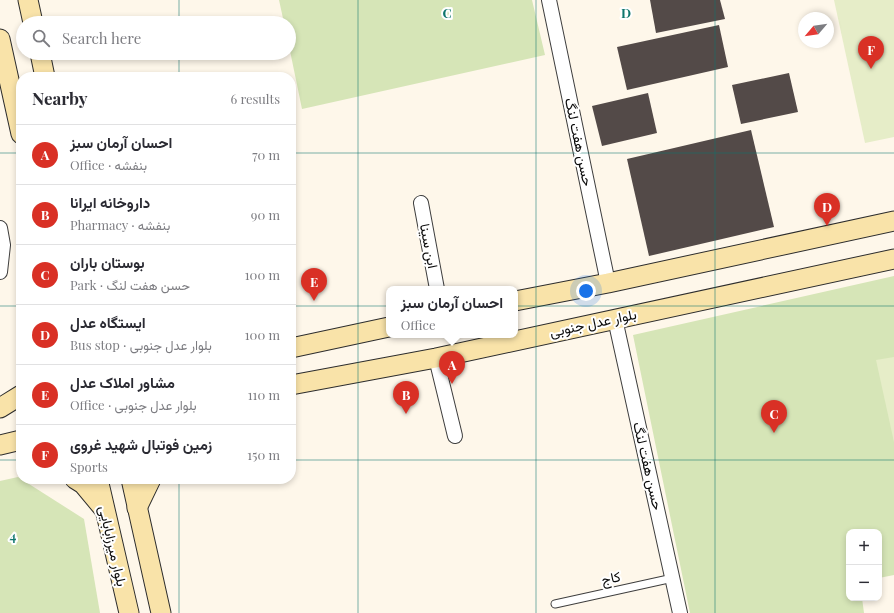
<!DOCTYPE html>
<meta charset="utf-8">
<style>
body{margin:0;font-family:"Playfair Display",Vazirmatn,serif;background:#f2f2f3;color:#2b2b33}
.controls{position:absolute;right:12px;bottom:12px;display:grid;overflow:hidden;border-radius:8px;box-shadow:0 2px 6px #0003}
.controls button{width:36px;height:36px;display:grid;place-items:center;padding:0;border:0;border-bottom:1px solid #e1e1e2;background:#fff;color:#2b2b33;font:20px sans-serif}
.compass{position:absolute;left:798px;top:12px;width:36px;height:36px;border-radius:50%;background:#fff;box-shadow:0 2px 6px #0003;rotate:241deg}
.you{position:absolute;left:586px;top:291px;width:14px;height:14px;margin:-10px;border:3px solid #fff;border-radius:50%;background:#1a73e8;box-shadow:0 0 0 6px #1a73e833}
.badge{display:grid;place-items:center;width:26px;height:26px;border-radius:50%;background:#d93025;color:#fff;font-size:13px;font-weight:700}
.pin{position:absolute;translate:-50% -33px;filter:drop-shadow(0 1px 2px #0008)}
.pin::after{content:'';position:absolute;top:21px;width:14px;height:12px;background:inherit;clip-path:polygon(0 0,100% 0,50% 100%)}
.popup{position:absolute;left:386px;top:286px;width:132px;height:52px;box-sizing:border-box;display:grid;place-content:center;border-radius:8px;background:#fff;filter:drop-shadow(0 1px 3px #0005);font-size:13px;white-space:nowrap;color:#7c7c81}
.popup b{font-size:15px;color:#2b2b33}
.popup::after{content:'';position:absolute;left:50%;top:100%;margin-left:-8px;border:8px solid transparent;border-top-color:#fff}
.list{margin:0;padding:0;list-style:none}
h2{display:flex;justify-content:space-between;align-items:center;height:52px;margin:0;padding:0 16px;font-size:17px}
h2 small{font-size:13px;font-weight:400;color:#7c7c81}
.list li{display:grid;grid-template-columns:26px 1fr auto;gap:12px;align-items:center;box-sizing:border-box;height:60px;padding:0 16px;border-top:1px solid #e1e1e2}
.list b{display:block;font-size:15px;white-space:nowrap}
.list p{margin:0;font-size:13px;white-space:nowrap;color:#7c7c81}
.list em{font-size:13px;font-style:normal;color:#7c7c81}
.icon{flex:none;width:22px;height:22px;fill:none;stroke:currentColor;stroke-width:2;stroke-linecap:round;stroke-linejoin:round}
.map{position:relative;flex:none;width:894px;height:613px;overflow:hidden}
.search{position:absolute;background:#fff;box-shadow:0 2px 6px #0003;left:16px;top:16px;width:280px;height:44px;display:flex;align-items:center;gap:10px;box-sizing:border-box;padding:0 14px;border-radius:22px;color:#7c7c81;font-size:15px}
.panel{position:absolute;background:#fff;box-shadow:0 2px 6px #0003;left:16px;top:72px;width:280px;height:412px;border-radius:16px}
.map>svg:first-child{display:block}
.green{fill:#d6e5b7}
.pitch{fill:#e6edc8}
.building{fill:#534a48}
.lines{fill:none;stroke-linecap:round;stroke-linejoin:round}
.service-casing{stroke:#3e3e3e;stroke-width:9}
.minor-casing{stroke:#3e3e3e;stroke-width:16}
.secondary-casing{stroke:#2d2d2d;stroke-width:21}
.service{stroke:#fff;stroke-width:7}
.minor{stroke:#fff;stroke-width:14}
.secondary{stroke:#f9e3a9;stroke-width:19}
.grid{fill:none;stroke:#0f766e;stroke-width:1;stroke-opacity:0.55}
.labels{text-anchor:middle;stroke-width:4;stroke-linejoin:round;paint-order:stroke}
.street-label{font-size:14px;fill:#0b0b0b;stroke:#fff}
.grid-label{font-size:13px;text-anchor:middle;font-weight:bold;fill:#0f766e;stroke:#fff;stroke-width:4;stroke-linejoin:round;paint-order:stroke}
</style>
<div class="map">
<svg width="894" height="613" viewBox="0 0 894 613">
<rect width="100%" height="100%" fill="#fef7ea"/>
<g class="green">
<polygon points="279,0 532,0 545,55 302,109 289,46 289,23 284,23"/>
<polygon points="894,276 894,575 879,578 879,532 849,532 849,598 862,598 864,613 690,613 633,335"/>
<polygon points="18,477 84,519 100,613 0,613 0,481"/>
</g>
<g class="pitch">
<polygon points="834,0 894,0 894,137 865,143"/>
<polygon points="894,357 894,442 876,360"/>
</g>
<g class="building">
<polygon points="650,0 720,0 725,19 656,33"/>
<polygon points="719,25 728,67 627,90 617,47"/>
<polygon points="789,73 798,112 741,124 732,85"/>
<polygon points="648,93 657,133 602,146 592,106"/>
<polygon points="751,130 774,227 649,256 627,159"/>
</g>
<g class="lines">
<g class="service-casing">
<polyline id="service" points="555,604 673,578"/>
</g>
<g class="minor-casing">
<g id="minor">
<polyline points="549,0 608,283"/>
<polyline points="421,203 437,289"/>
<polyline points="0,228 3,245 0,272"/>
<polyline points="615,319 680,613"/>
<polyline points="436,358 455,436"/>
</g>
</g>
<g class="secondary-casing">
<g id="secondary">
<polyline points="28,0 33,23"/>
<polyline points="0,39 21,134"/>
<polyline points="40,53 45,77"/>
<polyline points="515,301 608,283 894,221"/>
<polyline points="291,348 389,327"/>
<polyline points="291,385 436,358 894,259"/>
<polyline points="0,408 21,395"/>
<polyline points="0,445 21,440"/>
<polyline points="75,479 83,484 103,508"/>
<polyline points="98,479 129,613"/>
<polyline points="131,479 161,613"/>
<polyline points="137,508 151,479"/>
</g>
</g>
<use href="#service" class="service"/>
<use href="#minor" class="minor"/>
<use href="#secondary" class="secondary"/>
</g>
<path class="grid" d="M179,0V23M358,0V613M536,0V613M715,0V613M179,53V77M0,153H21M291,153H894M0,306H21M291,306H894M0,460H21M291,460H894M179,479V613"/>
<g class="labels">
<g class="street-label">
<text transform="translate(579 142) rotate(78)" y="5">حسن هفت لنگ</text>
<text transform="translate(429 246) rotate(79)" y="5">ابن سینا</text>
<text transform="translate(593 323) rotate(-12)" y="5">بلوار عدل جنوبی</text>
<text transform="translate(648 466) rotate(77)" y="5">حسن هفت لنگ</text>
<text transform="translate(113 546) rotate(77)" y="5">بلوار میرزابابایی</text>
<text transform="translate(611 578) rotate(-12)" y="5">کاج</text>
</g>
</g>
<g class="grid-label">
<text x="447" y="18">C</text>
<text x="626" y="18">D</text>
<text x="13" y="541">4</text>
</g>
</svg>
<div class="controls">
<button>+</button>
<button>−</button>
</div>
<svg class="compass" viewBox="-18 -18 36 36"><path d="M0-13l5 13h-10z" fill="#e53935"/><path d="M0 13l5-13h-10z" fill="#7c7c81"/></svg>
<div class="you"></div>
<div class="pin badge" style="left:452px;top:384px">A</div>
<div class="popup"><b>احسان آرمان سبز</b>Office</div>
<div class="pin badge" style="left:406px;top:414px">B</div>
<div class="pin badge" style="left:774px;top:433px">C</div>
<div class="pin badge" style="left:827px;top:226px">D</div>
<div class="pin badge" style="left:314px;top:301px">E</div>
<div class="pin badge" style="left:871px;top:69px">F</div>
<div class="search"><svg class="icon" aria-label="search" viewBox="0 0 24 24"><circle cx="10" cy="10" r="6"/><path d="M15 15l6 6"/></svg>Search here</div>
<section class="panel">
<h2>Nearby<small>6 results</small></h2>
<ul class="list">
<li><span class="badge">A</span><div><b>احسان آرمان سبز</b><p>Office · بنفشه</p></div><em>70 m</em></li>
<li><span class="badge">B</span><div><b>داروخانه ایرانا</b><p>Pharmacy · بنفشه</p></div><em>90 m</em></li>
<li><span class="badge">C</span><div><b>بوستان باران</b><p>Park · حسن هفت لنگ</p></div><em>100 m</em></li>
<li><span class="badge">D</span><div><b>ایستگاه عدل</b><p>Bus stop · بلوار عدل جنوبی</p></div><em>100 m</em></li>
<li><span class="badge">E</span><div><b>مشاور املاک عدل</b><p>Office · بلوار عدل جنوبی</p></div><em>110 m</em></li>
<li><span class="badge">F</span><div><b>زمین فوتبال شهید غروی</b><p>Sports</p></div><em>150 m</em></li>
</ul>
</section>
</div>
